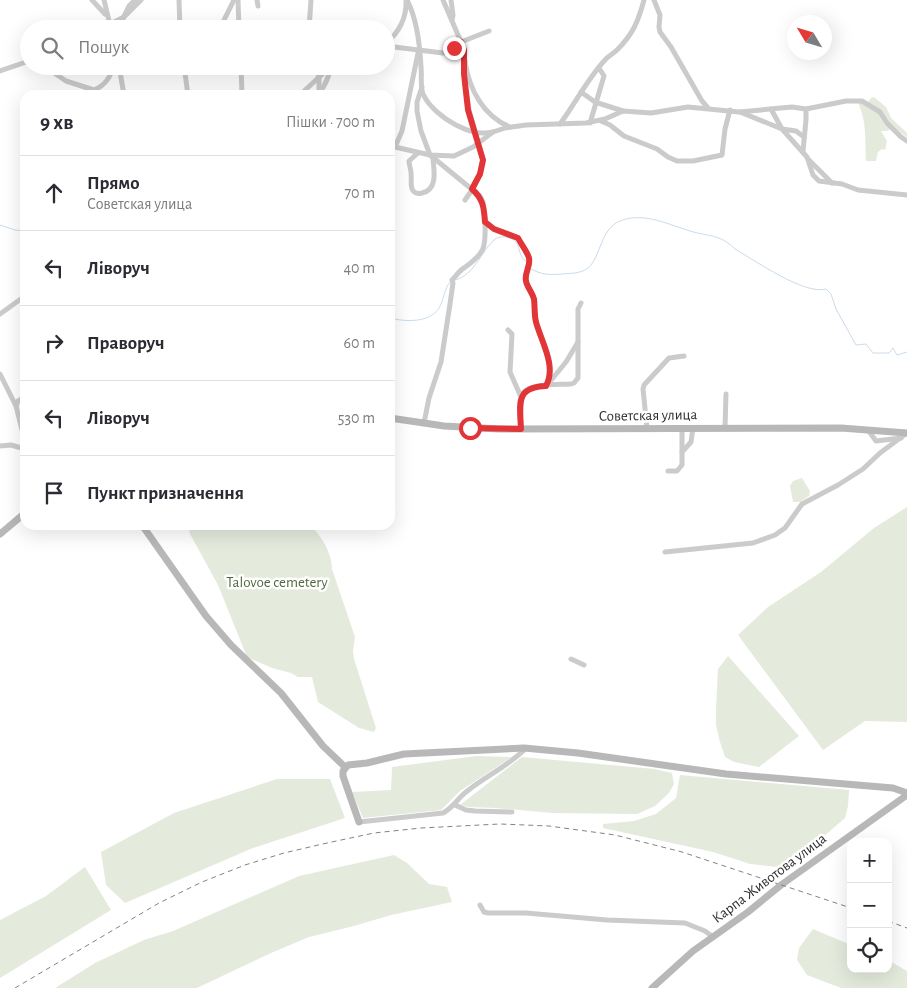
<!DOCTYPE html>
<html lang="uk">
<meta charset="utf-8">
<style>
body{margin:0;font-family:"Alegreya Sans",sans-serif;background:#f7f7f7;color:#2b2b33}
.controls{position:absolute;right:15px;bottom:15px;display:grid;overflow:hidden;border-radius:10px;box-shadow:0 5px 20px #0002}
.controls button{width:45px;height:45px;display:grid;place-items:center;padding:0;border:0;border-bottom:1px solid #e1e1e2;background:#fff;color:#2b2b33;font:25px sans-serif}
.compass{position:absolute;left:787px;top:15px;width:45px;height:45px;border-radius:50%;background:#fff;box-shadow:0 5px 20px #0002;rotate:308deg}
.stop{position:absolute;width:15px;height:15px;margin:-11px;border:4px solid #e13538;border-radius:50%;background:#fff}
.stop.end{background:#e13538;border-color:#fff;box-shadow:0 1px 5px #0008}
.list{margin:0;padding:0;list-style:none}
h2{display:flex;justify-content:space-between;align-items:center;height:65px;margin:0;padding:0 20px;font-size:21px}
h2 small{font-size:16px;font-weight:400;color:#7c7c81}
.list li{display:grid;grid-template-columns:32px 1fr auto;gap:15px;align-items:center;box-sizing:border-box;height:75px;padding:0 20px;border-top:1px solid #e1e1e2}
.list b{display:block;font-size:19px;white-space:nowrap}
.list p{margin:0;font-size:16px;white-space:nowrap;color:#7c7c81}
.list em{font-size:16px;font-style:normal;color:#7c7c81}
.icon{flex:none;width:28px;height:28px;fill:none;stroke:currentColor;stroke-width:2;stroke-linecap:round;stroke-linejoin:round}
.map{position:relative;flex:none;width:907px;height:988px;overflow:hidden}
.search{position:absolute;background:#fff;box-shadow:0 5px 20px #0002;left:20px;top:20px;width:375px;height:55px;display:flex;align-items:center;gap:12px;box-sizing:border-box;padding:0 18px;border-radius:28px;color:#7c7c81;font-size:19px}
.panel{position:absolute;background:#fff;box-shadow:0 5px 20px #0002;left:20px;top:90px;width:375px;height:440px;border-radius:15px}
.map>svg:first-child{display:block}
.green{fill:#e4ebdd}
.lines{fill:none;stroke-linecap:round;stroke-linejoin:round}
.stream{stroke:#c9dceb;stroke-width:1}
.street{stroke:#cbcbcb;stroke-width:5}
.secondary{stroke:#b8b8b8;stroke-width:7}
.rail{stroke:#838383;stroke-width:1;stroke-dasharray:5 4;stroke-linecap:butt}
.route{stroke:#e13538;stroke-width:6}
.labels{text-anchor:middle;stroke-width:5;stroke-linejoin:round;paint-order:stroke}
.street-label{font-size:15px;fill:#2e2e2e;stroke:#fff}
.park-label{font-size:15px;fill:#4f693d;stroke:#fff}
</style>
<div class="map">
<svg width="907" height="988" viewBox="0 0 907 988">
<rect width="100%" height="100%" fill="#fff"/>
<g class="green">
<path d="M874,97L886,107L891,118L907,133V137L894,128L887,131H881L887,141L885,150L882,149L878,152L876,161H866C865,143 867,120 858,103L868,102L871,98Z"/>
<polygon points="802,478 810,491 809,496 800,502 793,502 790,486 793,481"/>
<polygon points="907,507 907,722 865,721 823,750 738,635 768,607 821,572 874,528"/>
<path d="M188,525H310C321,535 332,553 332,569L355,637L353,651L354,659L376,728L374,732L359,728L318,702L312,677H298L291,673L272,668L247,657L218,585L190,534Z"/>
<polygon points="728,656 799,736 759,767 734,762 725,757 720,742 716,725 716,709 718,669"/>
<polygon points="476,756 512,757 460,791 441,810 363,818 352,792 391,790 392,767"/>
<polygon points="522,757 655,769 672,773 674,784 669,793 655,806 637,814 553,813 495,808 468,807 460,805"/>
<polygon points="680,775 849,790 848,806 845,818 816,843 793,855 785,868 750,864 713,852 603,828 603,824 634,821 656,814 676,798"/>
<polygon points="277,779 330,779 345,818 253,848 125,903 106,885 101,852 174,813"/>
<polygon points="394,855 407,863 429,884 447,887 452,902 391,915 354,926 309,937 271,953 197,988 55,988 95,963 144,940 173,931 299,876"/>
<polygon points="85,867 111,910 0,978 0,920 46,896"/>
<polygon points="813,929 851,945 851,969 888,969 888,960 907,971 907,988 841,988 807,975 797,960 799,948"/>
</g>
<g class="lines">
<g class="stream">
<polyline points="0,225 15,230 25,231"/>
<path d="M530,268C540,275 550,275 562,274C571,273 580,274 588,268C601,257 600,229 620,221C642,212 665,223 687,230C707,237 719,233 735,249C756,261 804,295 826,289L831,294L836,309L856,345L866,344L873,353H889L893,348L897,355L907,352"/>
<path d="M456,280C475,274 480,253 494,240C499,235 511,236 516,242C521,249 518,256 527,262L526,266"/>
<path d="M390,318C405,322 430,323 439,308C444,300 444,289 450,282"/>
</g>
<g class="street">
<polyline points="92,0 105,14"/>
<polyline points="104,0 111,29"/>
<polyline points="179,0 180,29"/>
<polyline points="238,0 239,29"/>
<polyline points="257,0 258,6"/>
<path d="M407,0C417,19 420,46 421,67C422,76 420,86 423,94C429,107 444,119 456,125C468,131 479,135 493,132"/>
<polyline points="451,0 453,15 452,20"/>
<polyline points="654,0 660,15 659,27 660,32 671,47 702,101 708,108"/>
<polyline points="110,24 124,17 141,0"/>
<polyline points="118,29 129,6 135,0"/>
<polyline points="217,29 223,22 234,0"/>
<polyline points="309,29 311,0"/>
<path d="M489,31L461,42C463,49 463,54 465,61C469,89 483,116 510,127"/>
<path d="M386,43C399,33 407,17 406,0"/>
<polyline points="386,46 443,53 448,52 461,42 443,0"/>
<polyline points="465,61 465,84 469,110 483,160 480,174 474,187 465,200"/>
<polyline points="44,66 66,81 94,90 102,95"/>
<polyline points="119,66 124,95"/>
<polyline points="184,66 188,95"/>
<polyline points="241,66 242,95"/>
<polyline points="316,66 319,78 319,95"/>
<polyline points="0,71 29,61"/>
<path d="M422,87L417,102V111L421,131L430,155L480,196L483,202L485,221L494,229L518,238C521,244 527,251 529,258C531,266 524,273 526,281C527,287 532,292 534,299C535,306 534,314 536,322C541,341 557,366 546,386"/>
<path d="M94,90C104,86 111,77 113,66"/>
<polyline points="581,92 595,102 623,111"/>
<polyline points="302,93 330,67"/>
<path d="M290,95C323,93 321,97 332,66"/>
<polyline points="771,109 782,129 807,157 813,175 819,181 842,184 858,190 907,195"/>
<polyline points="740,112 782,129 796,131 804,137"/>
<polyline points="601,121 610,125 624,136 657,149 668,157 677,161 693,161 722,155 725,129 730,110"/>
<polyline points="590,123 604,76 599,68"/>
<path d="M560,124C575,104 588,78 605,60C608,56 613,54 617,50C633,34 638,22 644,0"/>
<polyline points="390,147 395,147 430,155 454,156 473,147 493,132 505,128 526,125 586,123 605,119 623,111 651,113 688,107 739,112 792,107 806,109 846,101 862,101 880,112 887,123 901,137 907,141"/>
<polyline points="395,147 402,131 418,53"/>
<polyline points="803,151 806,120 806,109"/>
<path d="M418,153L409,161C409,165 411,169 411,173C412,178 410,183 412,189C414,193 418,194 422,193C438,190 434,170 433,159"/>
<polyline points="808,159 832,183"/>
<polyline points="0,314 25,296"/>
<polyline points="508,330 512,334 510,372 521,397"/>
<polyline points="0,374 16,406 25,442"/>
<polyline points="548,384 566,362 578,342"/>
<polyline points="16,406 18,401 25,397"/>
<path d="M424,423L429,398L441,362L450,304L453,283L452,280C456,276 459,271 464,268C485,253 486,248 485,222"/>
<polyline points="647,428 643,389 644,385 669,358 684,356"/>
<polyline points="725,428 726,394"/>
<path d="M521,429C520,419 518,406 521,397C525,382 558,385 571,384L574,383L578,378V309L581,303"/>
<polyline points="868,430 876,441 901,438"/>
<polyline points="0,446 11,445 25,449"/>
<polyline points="682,452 691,442 693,428"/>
<polyline points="668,471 677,471 682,465 682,428"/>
<polyline points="665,552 753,543 775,535 785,528 802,504 838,485 863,469 880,453 907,433"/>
<polyline points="571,659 584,665"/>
<polyline points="455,805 466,810 475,811 512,812"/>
<path d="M359,822L443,813C454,807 457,799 466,792C485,776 509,766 526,748"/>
<polyline points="480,905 484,912 488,913 526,913 607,920 685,923 705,931 713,937"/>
</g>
<g class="secondary">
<polyline points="390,418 444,426 499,429 841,428 907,433"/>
<polyline points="142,525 206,616 231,645 281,693 323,746 345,767"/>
<polyline points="0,534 25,513"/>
<polyline points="359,822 343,776 343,771 348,765 367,763 404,754 524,748 578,753 726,774 893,788 907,793"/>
<polyline points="652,988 693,951 748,912 781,885 907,795"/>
</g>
<g class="rail">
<polyline points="888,921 907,928"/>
<polyline points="15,988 159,903 202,882 245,865 284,853 327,843 374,833 421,828 500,824 549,826 615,835 682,852 851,908"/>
</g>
</g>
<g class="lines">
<path class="route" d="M454,48L461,42L464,50V74L468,110L483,160L480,174L472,189C483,199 484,207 485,222L494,229L518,238C521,244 527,251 529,258C531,266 524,273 526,281C527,287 532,292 534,299C535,306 534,314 536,322C541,341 557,366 546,386C515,387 520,404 521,429L470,428"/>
</g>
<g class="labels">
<g class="street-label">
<text transform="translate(648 415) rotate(-1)" y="5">Советская улица</text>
<text transform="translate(769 878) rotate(-37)" y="5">Карпа Животова улица</text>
</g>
<g class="park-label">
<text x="277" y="587">Talovoe cemetery</text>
</g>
</g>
</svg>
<div class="controls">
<button>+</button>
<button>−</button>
<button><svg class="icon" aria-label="locate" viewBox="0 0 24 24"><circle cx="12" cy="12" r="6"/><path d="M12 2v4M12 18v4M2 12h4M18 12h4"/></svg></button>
</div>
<svg class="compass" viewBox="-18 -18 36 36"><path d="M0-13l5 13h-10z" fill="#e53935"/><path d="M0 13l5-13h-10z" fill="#7c7c81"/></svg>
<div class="stop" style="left:470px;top:428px"></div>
<div class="stop end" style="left:454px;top:48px"></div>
<div class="search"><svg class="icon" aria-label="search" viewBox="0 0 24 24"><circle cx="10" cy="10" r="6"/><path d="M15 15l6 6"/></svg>Пошук</div>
<section class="panel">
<h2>9 хв<small>Пішки · 700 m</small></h2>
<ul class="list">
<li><svg class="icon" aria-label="ahead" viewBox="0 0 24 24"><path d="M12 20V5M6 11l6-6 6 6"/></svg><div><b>Прямо</b><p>Советская улица</p></div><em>70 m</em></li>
<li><svg class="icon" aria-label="left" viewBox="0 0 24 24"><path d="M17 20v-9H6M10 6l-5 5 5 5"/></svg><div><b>Ліворуч</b></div><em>40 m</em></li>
<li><svg class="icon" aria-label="right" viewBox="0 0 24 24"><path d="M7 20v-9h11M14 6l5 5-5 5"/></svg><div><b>Праворуч</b></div><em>60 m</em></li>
<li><svg class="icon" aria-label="left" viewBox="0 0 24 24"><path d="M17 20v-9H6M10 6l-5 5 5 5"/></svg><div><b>Ліворуч</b></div><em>530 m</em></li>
<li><svg class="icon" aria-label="arrive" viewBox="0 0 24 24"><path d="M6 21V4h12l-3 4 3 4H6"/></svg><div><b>Пункт призначення</b></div></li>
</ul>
</section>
</div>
